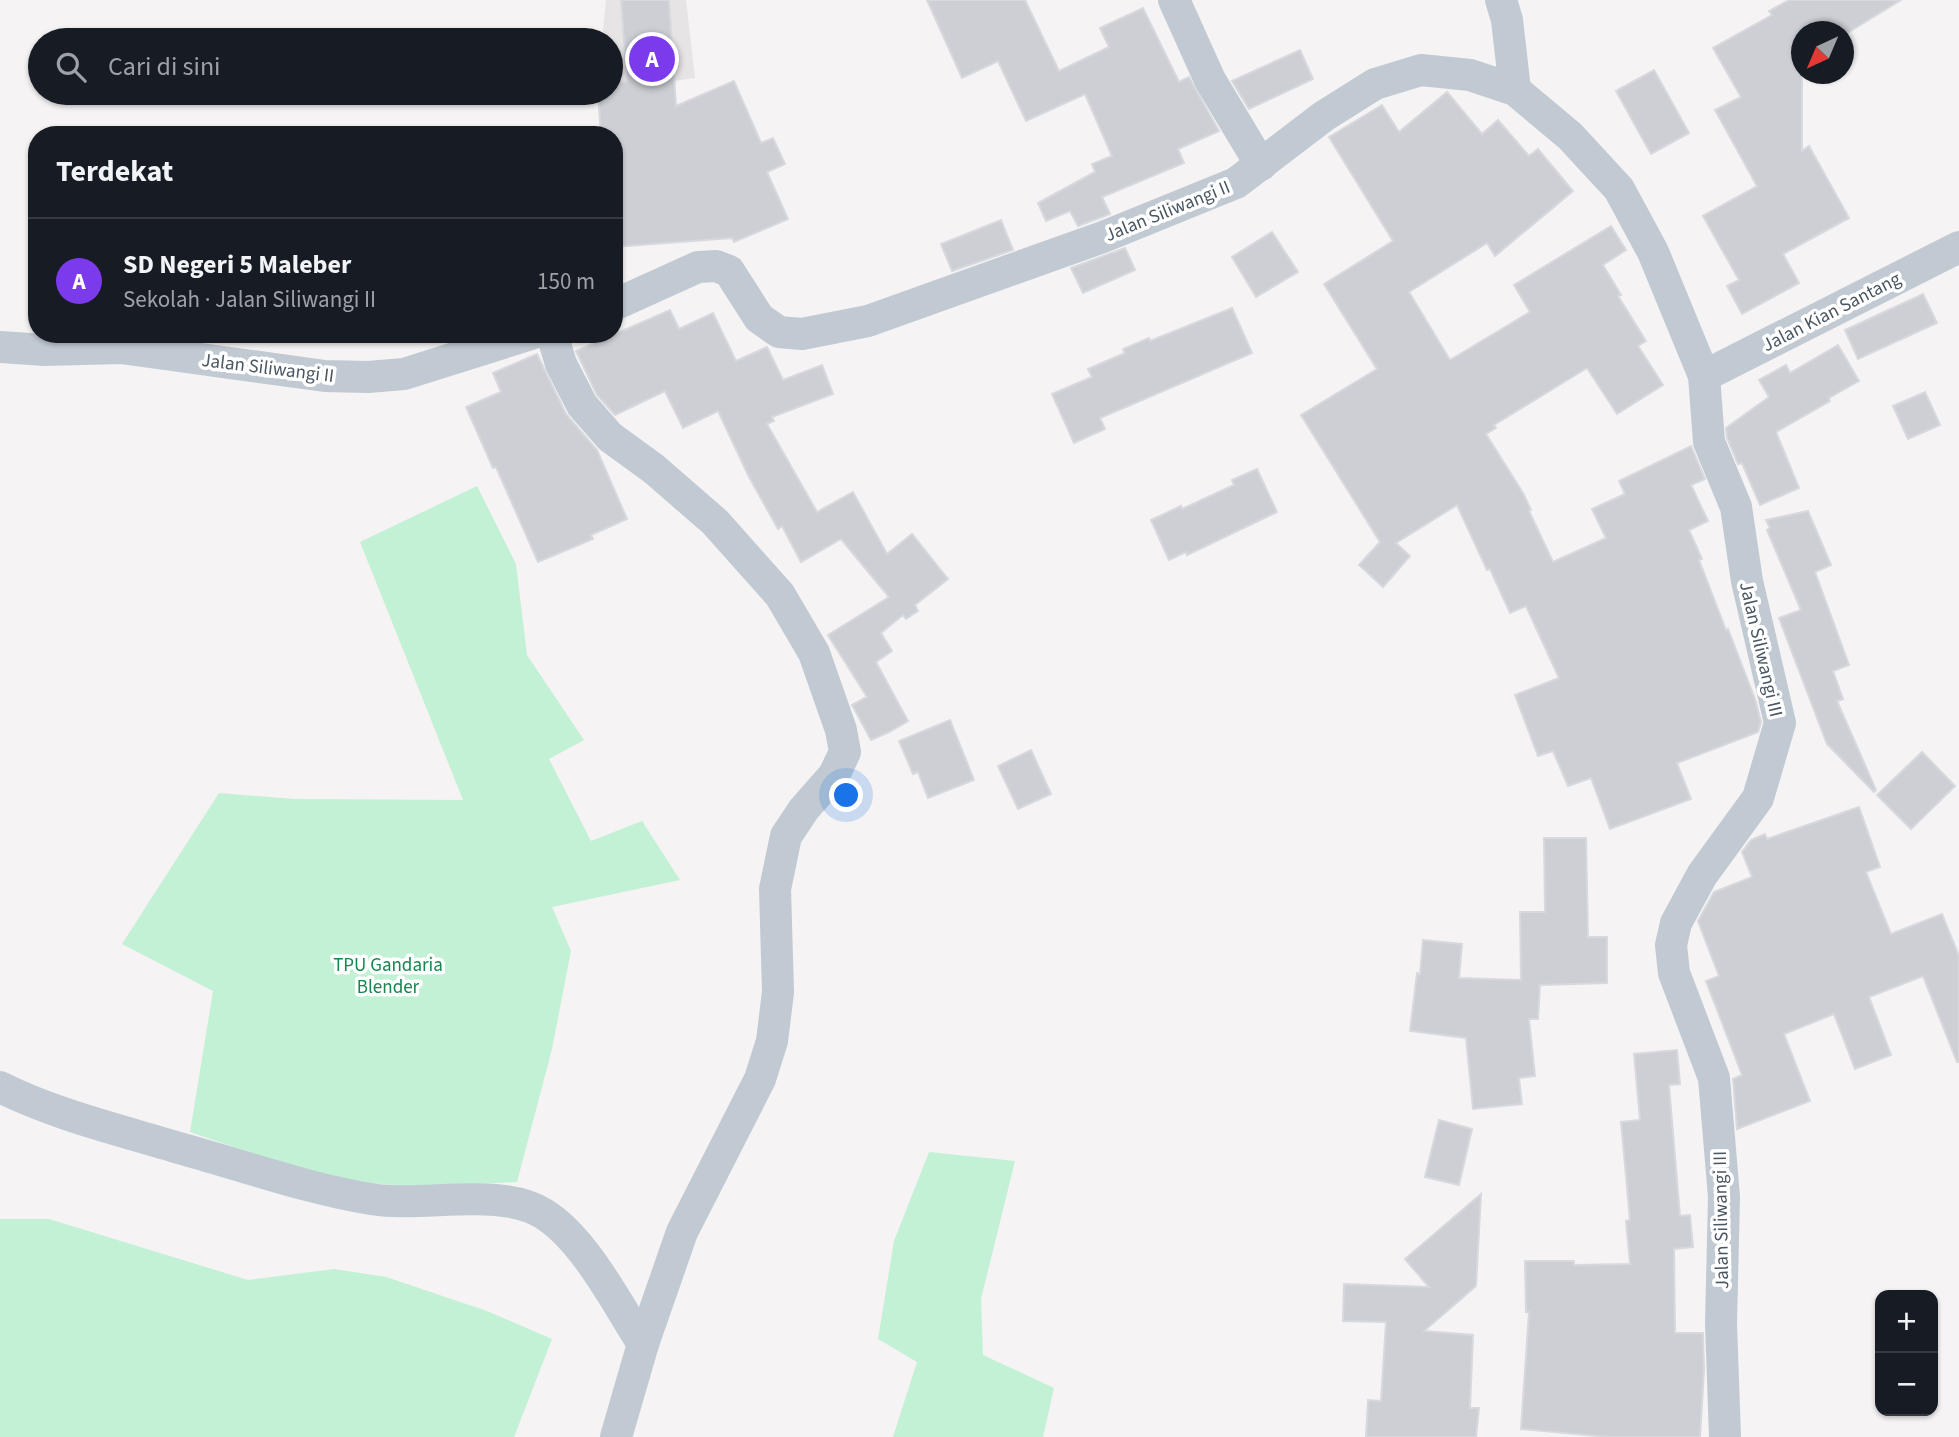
<!DOCTYPE html>
<html lang="id">
<meta charset="utf-8">
<style>
body{margin:0;font-family:"Source Sans 3",sans-serif;background:#242831;color:#f1f3f6}
.controls{position:absolute;right:21px;bottom:21px;display:grid;overflow:hidden;border-radius:14px;box-shadow:0 2px 5px #0004}
.controls button{width:63px;height:63px;display:grid;place-items:center;padding:0;border:0;border-bottom:2px solid #363941;background:#171b24;color:#f1f3f6;font:35px sans-serif}
.compass{position:absolute;left:1791px;top:21px;width:63px;height:63px;border-radius:50%;background:#171b24;box-shadow:0 2px 5px #0004;rotate:224deg}
.you{position:absolute;left:847px;top:796px;width:24px;height:24px;margin:-18px;border:5px solid #fff;border-radius:50%;background:#1a73e8;box-shadow:0 0 0 10px #1a73e833}
.badge{display:grid;place-items:center;width:46px;height:46px;border-radius:50%;background:#7c3aed;color:#fff;font-size:23px;font-weight:700}
.pin{position:absolute;translate:-50% -50%;border:4px solid #fff;box-shadow:0 2px 7px #0006}
.list{margin:0;padding:0;list-style:none}
h2{display:flex;justify-content:space-between;align-items:center;height:91px;margin:0;padding:0 28px;font-size:30px}
h2 small{font-size:23px;font-weight:400;color:#9ea1a6}
.list li{display:grid;grid-template-columns:46px 1fr auto;gap:21px;align-items:center;box-sizing:border-box;height:126px;padding:0 28px;border-top:2px solid #363941}
.list b{display:block;font-size:26px;white-space:nowrap}
.list p{margin:0;font-size:23px;white-space:nowrap;color:#9ea1a6}
.list em{font-size:23px;font-style:normal;color:#9ea1a6}
.icon{flex:none;width:38px;height:38px;fill:none;stroke:currentColor;stroke-width:2;stroke-linecap:round;stroke-linejoin:round}
.map{position:relative;flex:none;width:1959px;height:1437px;overflow:hidden}
.search{position:absolute;background:#171b24;box-shadow:0 2px 5px #0004;left:28px;top:28px;width:595px;height:77px;display:flex;align-items:center;gap:18px;box-sizing:border-box;padding:0 24px;border-radius:38px;color:#9ea1a6;font-size:26px}
.panel{position:absolute;background:#171b24;box-shadow:0 2px 5px #0004;left:28px;top:126px;width:595px;height:217px;border-radius:28px}
.map>svg:first-child{display:block}
.education{fill:#e6e4e5}
.green{fill:#c3f1d5}
.building{fill:#cdcfd5;stroke:#d7d9de;stroke-width:2}
.lines{fill:none;stroke-linecap:round;stroke-linejoin:round}
.street{stroke:#c1cad2;stroke-width:32}
.labels{text-anchor:middle;stroke-width:7;stroke-linejoin:round;paint-order:stroke}
.street-label{font-size:19px;fill:#4a5661;stroke:#fff}
.park-label{font-size:19px;fill:#17864f;stroke:#fff}
</style>
<div class="map">
<svg width="1959" height="1437" viewBox="0 0 1959 1437">
<rect width="100%" height="100%" fill="#f5f3f3"/>
<polygon class="education" points="606,0 686,0 695,78 652,84 614,135 601,135 598,93 611,93 611,40 602,40"/>
<g class="green">
<path d="M477,486L516,564L527,655L584,740L549,759L591,841L642,821L680,880L552,907L571,951L552,1049L517,1182C469,1184 419,1189 372,1183C309,1175 249,1152 190,1132L213,991L122,944L219,793L295,799L463,800L360,542Z"/>
<polygon points="929,1152 1015,1161 981,1299 983,1355 1054,1388 1043,1437 893,1437 917,1362 878,1339 894,1241"/>
<polygon points="0,1219 49,1219 248,1280 334,1269 386,1277 487,1311 552,1339 514,1437 0,1437"/>
</g>
<g class="building">
<polygon points="621,0 669,0 676,106 734,81 761,143 773,138 785,164 767,172 788,219 734,242 732,238 614,247 614,135 601,135 598,93 611,93 611,85 615,85 615,82 627,82"/>
<polygon points="927,0 1025,0 1059,71 1109,47 1100,28 1143,8 1179,82 1189,77 1219,131 1178,149 1184,163 1102,197 1110,214 1078,226 1070,211 1046,221 1038,203 1095,172 1092,164 1112,156 1085,94 1026,121 998,61 962,78"/>
<polygon points="1789,0 1901,0 1844,35 1844,32 1802,32 1802,151 1809,146 1849,218 1783,254 1799,283 1742,314 1727,286 1739,280 1703,216 1757,186 1715,110 1741,97 1713,48 1772,15 1769,11"/>
<polygon points="1300,50 1313,79 1249,109 1232,81"/>
<polygon points="1654,70 1689,133 1651,154 1616,91"/>
<polygon points="1447,92 1482,134 1498,120 1529,156 1538,149 1573,191 1495,256 1487,243 1409,292 1450,360 1530,312 1514,285 1611,226 1626,250 1603,265 1621,295 1618,296 1646,341 1638,346 1663,385 1617,414 1587,368 1494,425 1496,428 1486,434 1523,493 1531,510 1529,511 1553,562 1606,538 1592,509 1625,494 1619,481 1691,446 1705,479 1691,485 1708,521 1689,530 1702,559 1699,560 1726,630 1728,629 1755,699 1761,722 1758,732 1677,763 1691,799 1610,829 1591,778 1568,786 1553,751 1538,756 1515,695 1559,678 1526,606 1510,613 1490,569 1487,570 1457,505 1396,543 1410,556 1383,587 1359,565 1380,542 1301,415 1377,369 1324,284 1393,241 1329,137 1382,105 1399,132"/>
<polygon points="1001,220 1013,250 952,271 941,244"/>
<polygon points="1272,232 1298,272 1256,297 1232,257"/>
<polygon points="1125,248 1135,270 1083,293 1071,268"/>
<polygon points="1923,294 1937,323 1858,359 1845,330"/>
<polygon points="1232,308 1252,353 1100,418 1105,429 1074,443 1052,394 1092,377 1088,369 1125,353 1123,349 1149,338 1150,341"/>
<polygon points="670,310 679,329 713,313 736,361 767,347 783,380 822,365 833,394 772,417 774,421 767,424 817,512 853,492 887,554 912,534 948,579 915,605 918,611 906,619 903,615 881,633 892,651 876,662 908,721 889,732 871,740 852,705 867,697 828,635 889,597 841,539 801,562 782,526 778,529 749,477 718,411 683,428 665,391 615,415 597,395 576,351"/>
<polygon points="1838,345 1859,381 1829,398 1830,401 1776,432 1799,488 1760,505 1742,463 1738,464 1727,438 1726,428 1769,397 1759,380 1786,365 1790,373"/>
<polygon points="537,354 566,414 597,450 627,519 591,535 593,539 538,562 496,467 493,468 466,407 501,392 493,373"/>
<polygon points="1925,392 1940,425 1908,439 1893,406"/>
<polygon points="1257,469 1277,512 1187,555 1186,552 1169,560 1151,520 1181,506 1182,509 1234,485 1232,480"/>
<polygon points="1808,511 1831,565 1815,572 1849,665 1833,671 1843,699 1837,701 1876,790 1874,792 1827,744 1779,618 1801,610 1767,530 1770,528 1766,520"/>
<polygon points="950,720 974,780 928,798 918,772 913,774 899,741"/>
<polygon points="1031,750 1051,794 1018,809 998,766"/>
<polygon points="1922,752 1955,786 1911,829 1877,795"/>
<polygon points="1859,807 1880,867 1866,872 1891,934 1942,914 1959,956 1959,1062 1957,1062 1923,976 1869,997 1891,1055 1855,1069 1834,1014 1784,1034 1810,1101 1737,1129 1733,1079 1742,1075 1706,981 1719,976 1698,921 1714,892 1752,877 1742,852 1751,840 1765,834 1767,839"/>
<polygon points="1544,838 1586,838 1588,937 1607,937 1607,983 1540,985 1538,1019 1529,1019 1535,1076 1519,1078 1522,1104 1473,1109 1466,1038 1410,1031 1417,973 1420,974 1423,940 1462,944 1459,978 1521,980 1520,912 1545,912"/>
<polygon points="1677,1050 1680,1084 1669,1085 1680,1216 1690,1215 1693,1247 1674,1249 1675,1333 1703,1333 1704,1370 1700,1437 1608,1437 1521,1429 1529,1312 1526,1312 1525,1261 1574,1261 1574,1265 1630,1264 1626,1221 1630,1220 1621,1122 1640,1120 1634,1054"/>
<polygon points="1439,1120 1472,1129 1459,1185 1425,1177"/>
<polygon points="1481,1194 1476,1286 1424,1331 1473,1335 1470,1408 1479,1408 1476,1437 1366,1437 1368,1400 1381,1401 1386,1322 1343,1321 1344,1284 1429,1287 1405,1259"/>
</g>
<g class="lines">
<g class="street">
<polyline points="1174,0 1210,80 1261,165"/>
<polyline points="1501,0 1507,20 1515,90"/>
<polyline points="614,305 698,267 716,266 729,271 759,318 779,332 802,334 868,321 1103,237 1236,183 1324,116 1375,84 1421,70 1470,75 1515,90 1570,136 1619,189 1653,252 1704,376 1709,442 1736,507 1747,581 1780,723 1758,798 1702,875 1676,923 1671,945 1674,973 1714,1078 1724,1197 1721,1323 1725,1437"/>
<polyline points="552,334 561,364 582,405 610,437 654,469 715,522 780,595 814,653 841,730 845,752 834,775 804,809 786,836 775,889 778,992 772,1041 760,1079 682,1232 643,1344 616,1437"/>
<polyline points="0,347 45,350 121,348 325,376 368,377 404,374 531,334"/>
<polyline points="1704,376 1959,247"/>
<path d="M0,1087C58,1116 124,1131 186,1150C247,1167 309,1189 371,1199C423,1208 500,1186 544,1214C585,1240 616,1302 643,1344"/>
</g>
</g>
<g class="labels">
<g class="street-label">
<text transform="translate(1167 210) rotate(-22)" y="7">Jalan Siliwangi II</text>
<text transform="translate(1831 311) rotate(-27)" y="7">Jalan Kian Santang</text>
<text transform="translate(268 367) rotate(7)" y="7">Jalan Siliwangi II</text>
<text transform="translate(1762 649) rotate(77)" y="7">Jalan Siliwangi III</text>
<text transform="translate(1720 1220) rotate(-91)" y="7">Jalan Siliwangi III</text>
</g>
<g class="park-label">
<text x="388" y="971">TPU Gandaria<tspan x="388" dy="22">Blender</tspan></text>
</g>
</g>
</svg>
<div class="controls">
<button>+</button>
<button>−</button>
</div>
<svg class="compass" viewBox="-18 -18 36 36"><path d="M0-13l5 13h-10z" fill="#e53935"/><path d="M0 13l5-13h-10z" fill="#9ea1a6"/></svg>
<div class="you"></div>
<div class="pin badge" style="left:652px;top:59px">A</div>
<div class="search"><svg class="icon" aria-label="search" viewBox="0 0 24 24"><circle cx="10" cy="10" r="6"/><path d="M15 15l6 6"/></svg>Cari di sini</div>
<section class="panel">
<h2>Terdekat<small></small></h2>
<ul class="list">
<li><span class="badge">A</span><div><b>SD Negeri 5 Maleber</b><p>Sekolah · Jalan Siliwangi II</p></div><em>150 m</em></li>
</ul>
</section>
</div>
